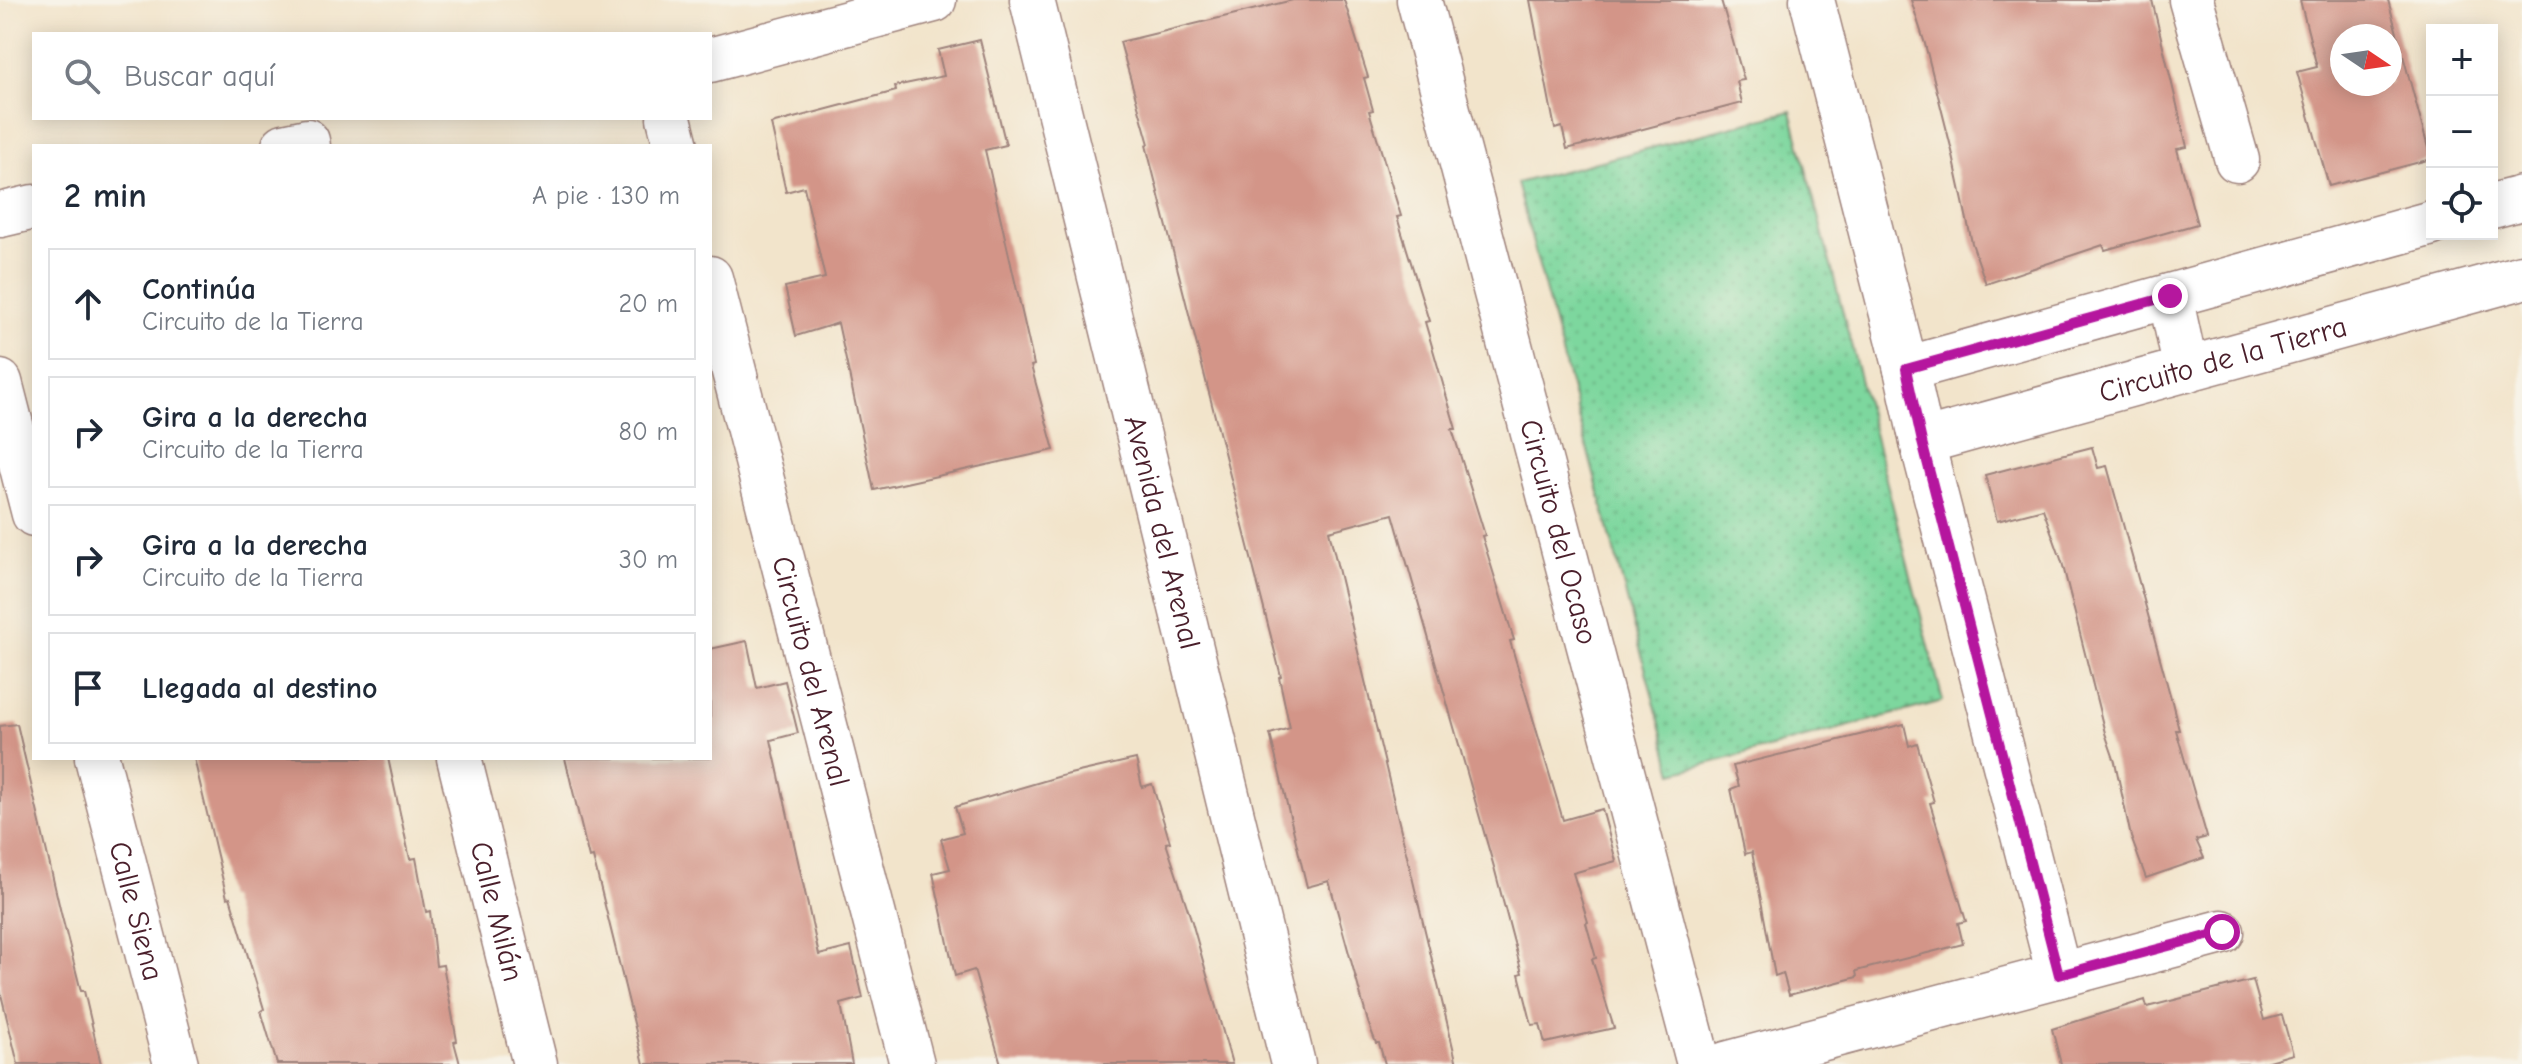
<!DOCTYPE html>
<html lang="es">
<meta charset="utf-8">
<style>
body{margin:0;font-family:"Comic Neue",sans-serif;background:#f6f6f7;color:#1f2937}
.controls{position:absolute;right:24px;top:24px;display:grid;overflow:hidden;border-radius:0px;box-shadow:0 4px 20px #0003}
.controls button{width:72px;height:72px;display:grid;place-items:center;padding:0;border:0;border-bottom:2px solid #e0e1e3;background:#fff;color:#1f2937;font:40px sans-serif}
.compass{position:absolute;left:2330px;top:24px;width:72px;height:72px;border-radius:50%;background:#fff;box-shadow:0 4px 20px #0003;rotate:103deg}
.stop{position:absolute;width:24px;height:24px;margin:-18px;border:6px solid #b5179e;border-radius:50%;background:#fff}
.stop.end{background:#b5179e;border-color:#fff;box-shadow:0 2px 8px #0008}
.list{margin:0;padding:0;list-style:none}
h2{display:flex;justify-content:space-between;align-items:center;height:104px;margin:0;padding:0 32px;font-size:34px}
h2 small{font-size:26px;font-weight:400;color:#747a83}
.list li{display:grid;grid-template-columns:52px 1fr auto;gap:24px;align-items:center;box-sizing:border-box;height:112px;margin:0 16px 16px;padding:0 16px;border:2px solid #e0e1e3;border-radius:0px}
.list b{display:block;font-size:30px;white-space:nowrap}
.list p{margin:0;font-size:26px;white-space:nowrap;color:#747a83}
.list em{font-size:26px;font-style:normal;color:#747a83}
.icon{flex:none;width:44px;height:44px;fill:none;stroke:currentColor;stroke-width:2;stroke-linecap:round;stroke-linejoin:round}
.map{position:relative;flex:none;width:2522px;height:1064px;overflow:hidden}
.search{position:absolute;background:#fff;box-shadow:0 4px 20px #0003;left:32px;top:32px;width:680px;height:88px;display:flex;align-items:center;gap:20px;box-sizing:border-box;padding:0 28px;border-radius:0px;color:#747a83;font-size:30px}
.panel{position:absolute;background:#fff;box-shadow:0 4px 20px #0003;left:32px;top:144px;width:680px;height:616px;border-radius:0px}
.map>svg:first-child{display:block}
.park{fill:url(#park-dots);stroke:#647b64;stroke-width:2}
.building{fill:#d39588;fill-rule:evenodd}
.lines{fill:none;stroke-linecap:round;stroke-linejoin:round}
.minor-casing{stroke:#9e827b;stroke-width:47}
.minor{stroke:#fff;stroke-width:44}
.route{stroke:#b5179e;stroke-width:10}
.labels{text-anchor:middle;stroke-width:6;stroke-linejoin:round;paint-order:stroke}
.street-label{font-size:30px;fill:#4a1f2b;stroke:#f7f3e8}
</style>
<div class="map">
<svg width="2522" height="1064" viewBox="0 0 2522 1064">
<defs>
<pattern id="park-dots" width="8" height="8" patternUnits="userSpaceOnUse" patternTransform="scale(2)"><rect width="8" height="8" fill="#7dd79e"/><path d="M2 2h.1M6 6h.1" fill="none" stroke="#6eb888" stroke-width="1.8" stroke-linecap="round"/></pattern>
</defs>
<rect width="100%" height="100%" fill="#f7f3e8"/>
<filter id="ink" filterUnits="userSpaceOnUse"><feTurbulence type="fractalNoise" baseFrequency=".0125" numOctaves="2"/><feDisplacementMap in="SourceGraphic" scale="16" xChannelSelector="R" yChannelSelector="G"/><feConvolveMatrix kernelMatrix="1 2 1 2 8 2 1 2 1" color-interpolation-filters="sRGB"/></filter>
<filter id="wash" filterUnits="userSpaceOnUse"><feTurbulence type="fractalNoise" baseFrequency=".006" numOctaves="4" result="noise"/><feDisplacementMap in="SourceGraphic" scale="32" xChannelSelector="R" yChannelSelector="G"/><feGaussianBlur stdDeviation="1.8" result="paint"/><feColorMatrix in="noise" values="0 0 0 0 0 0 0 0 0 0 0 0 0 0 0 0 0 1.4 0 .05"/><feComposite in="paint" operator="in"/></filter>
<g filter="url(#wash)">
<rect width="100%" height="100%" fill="#f2e4cb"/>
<polygon class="park" points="1791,111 1943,701 1673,773 1517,183"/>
<g id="blocks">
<g class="building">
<polygon points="1293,0 1344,0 1368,77 1364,78 1373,110 1369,111 1401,216 1397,217 1429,321 1425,322 1456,429 1452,429 1485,535 1482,536 1514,640 1510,641 1563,820 1602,809 1616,861 1573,873 1588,922 1586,923 1596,958 1592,959 1614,1028 1545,1043 1540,1024 1532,1025 1519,974 1522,973 1494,867 1393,514 1329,531 1457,1064 1385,1064 1379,1043 1376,1043 1368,1022 1329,881 1307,887 1270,734 1290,728 1279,677 1281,676 1146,145 1149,144 1120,42"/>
<polygon points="1530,0 1721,0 1744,80 1737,81 1742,103 1567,149 1562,127 1555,129"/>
<polygon points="1911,0 2152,0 2187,147 2177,149 2197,224 2105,250 2103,245 1986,284 1972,243 1952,151 1925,44"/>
<path d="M2300,0H2388L2431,159L2329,186L2297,72L2317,67ZM2342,36H2390V84H2342Z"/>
<polygon points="980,40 1006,145 985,150 1034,365 1031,366 1054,450 874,490 838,323 796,336 785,287 825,278 804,187 786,192 771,124 896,91 895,86 944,76 938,50"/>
<polygon points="2092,447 2098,468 2107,466 2172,702 2179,730 2176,730 2207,837 2196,840 2204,858 2146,878 2131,837 2115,762 2105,733 2062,562 2043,509 1997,521 1985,475"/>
<polygon points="747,641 757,688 785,681 798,733 771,740 819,955 851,947 863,998 841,1004 852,1064 644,1064 593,857 589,858 565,758 710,758 710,649"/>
<polygon points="17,724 61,913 81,991 84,991 101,1064 18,1064 0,990 0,726"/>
<polygon points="1904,724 1909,746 1917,743 1934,802 1930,803 1966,921 1958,923 1963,944 1856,971 1857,977 1789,995 1783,973 1775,976 1752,852 1745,854 1731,789 1739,786 1733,766"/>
<polygon points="194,758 388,758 410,859 416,858 426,912 430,911 436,966 443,965 457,1041 454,1042 460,1064 277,1064 261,1011 264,1009 230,897 227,898"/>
<polygon points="1136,759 1142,787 1152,784 1170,842 1166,843 1192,922 1232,1064 1001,1064 974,970 955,976 933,873 950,869 941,839 963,833 955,807 1061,776"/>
<polygon points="2253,980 2264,1020 2282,1015 2293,1054 2258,1064 2061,1064 2052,1029 2145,1000 2147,1007"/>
</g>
</g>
</g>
<g filter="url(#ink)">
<use href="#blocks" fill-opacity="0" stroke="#9e827b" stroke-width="2"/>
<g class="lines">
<g class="minor-casing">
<g id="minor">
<path id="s1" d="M1032,0L1293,1064"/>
<path id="s2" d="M1419,0L1699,1064"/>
<polyline points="1812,0 1906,369 1922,442 2059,975"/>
<polyline points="2191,0 2237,160"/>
<polyline points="710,60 934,0"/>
<polyline points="669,118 676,146"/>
<polyline points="284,146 307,141 308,146"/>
<polyline points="2492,206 2522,198"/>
<polyline points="0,215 34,207"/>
<path id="s3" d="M710,278L912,1064"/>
<polyline points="2170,296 2186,370"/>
<polyline points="1906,369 2432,223"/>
<polyline points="0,382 34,514"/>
<path id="s4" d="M1922,442L2522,277"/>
<path id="s5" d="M97,758L176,1064"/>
<path id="s6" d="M459,758L535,1064"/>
<polyline points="1726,1064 2222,932"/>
</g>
</g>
<use href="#minor" class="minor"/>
</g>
</g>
<g class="lines" filter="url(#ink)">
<polyline class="route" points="2170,296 1906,369 1922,442 2059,975 2222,932"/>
</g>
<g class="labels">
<g class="street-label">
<text dy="10" stroke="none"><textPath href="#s4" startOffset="312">Circuito de la Tierra</textPath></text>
<text dy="10" stroke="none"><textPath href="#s1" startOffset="548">Avenida del Arenal</textPath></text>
<text dy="10" stroke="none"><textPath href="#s2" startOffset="550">Circuito del Ocaso</textPath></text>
<text dy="10" stroke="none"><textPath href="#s3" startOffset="406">Circuito del Arenal</textPath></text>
<text dy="10" stroke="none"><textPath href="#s5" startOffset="158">Calle Siena</textPath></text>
<text dy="10" stroke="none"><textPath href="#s6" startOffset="158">Calle Milán</textPath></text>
</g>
</g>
</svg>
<div class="controls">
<button>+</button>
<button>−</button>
<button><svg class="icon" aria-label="locate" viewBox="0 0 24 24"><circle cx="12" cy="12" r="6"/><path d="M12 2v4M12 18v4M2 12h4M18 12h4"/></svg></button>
</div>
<svg class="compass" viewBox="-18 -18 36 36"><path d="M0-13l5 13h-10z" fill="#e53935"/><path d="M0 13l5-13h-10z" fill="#747a83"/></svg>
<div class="stop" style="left:2222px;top:932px"></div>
<div class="stop end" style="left:2170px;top:296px"></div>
<div class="search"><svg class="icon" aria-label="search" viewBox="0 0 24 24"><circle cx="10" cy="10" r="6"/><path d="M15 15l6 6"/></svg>Buscar aquí</div>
<section class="panel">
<h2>2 min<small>A pie · 130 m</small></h2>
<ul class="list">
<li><svg class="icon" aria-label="ahead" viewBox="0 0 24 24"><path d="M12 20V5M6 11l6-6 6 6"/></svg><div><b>Continúa</b><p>Circuito de la Tierra</p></div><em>20 m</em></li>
<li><svg class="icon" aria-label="right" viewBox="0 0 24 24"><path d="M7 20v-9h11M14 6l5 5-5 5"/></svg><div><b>Gira a la derecha</b><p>Circuito de la Tierra</p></div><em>80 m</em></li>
<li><svg class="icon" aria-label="right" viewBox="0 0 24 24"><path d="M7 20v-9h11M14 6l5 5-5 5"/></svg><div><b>Gira a la derecha</b><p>Circuito de la Tierra</p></div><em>30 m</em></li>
<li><svg class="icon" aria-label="arrive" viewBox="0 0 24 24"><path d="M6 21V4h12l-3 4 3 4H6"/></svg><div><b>Llegada al destino</b></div></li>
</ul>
</section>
</div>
